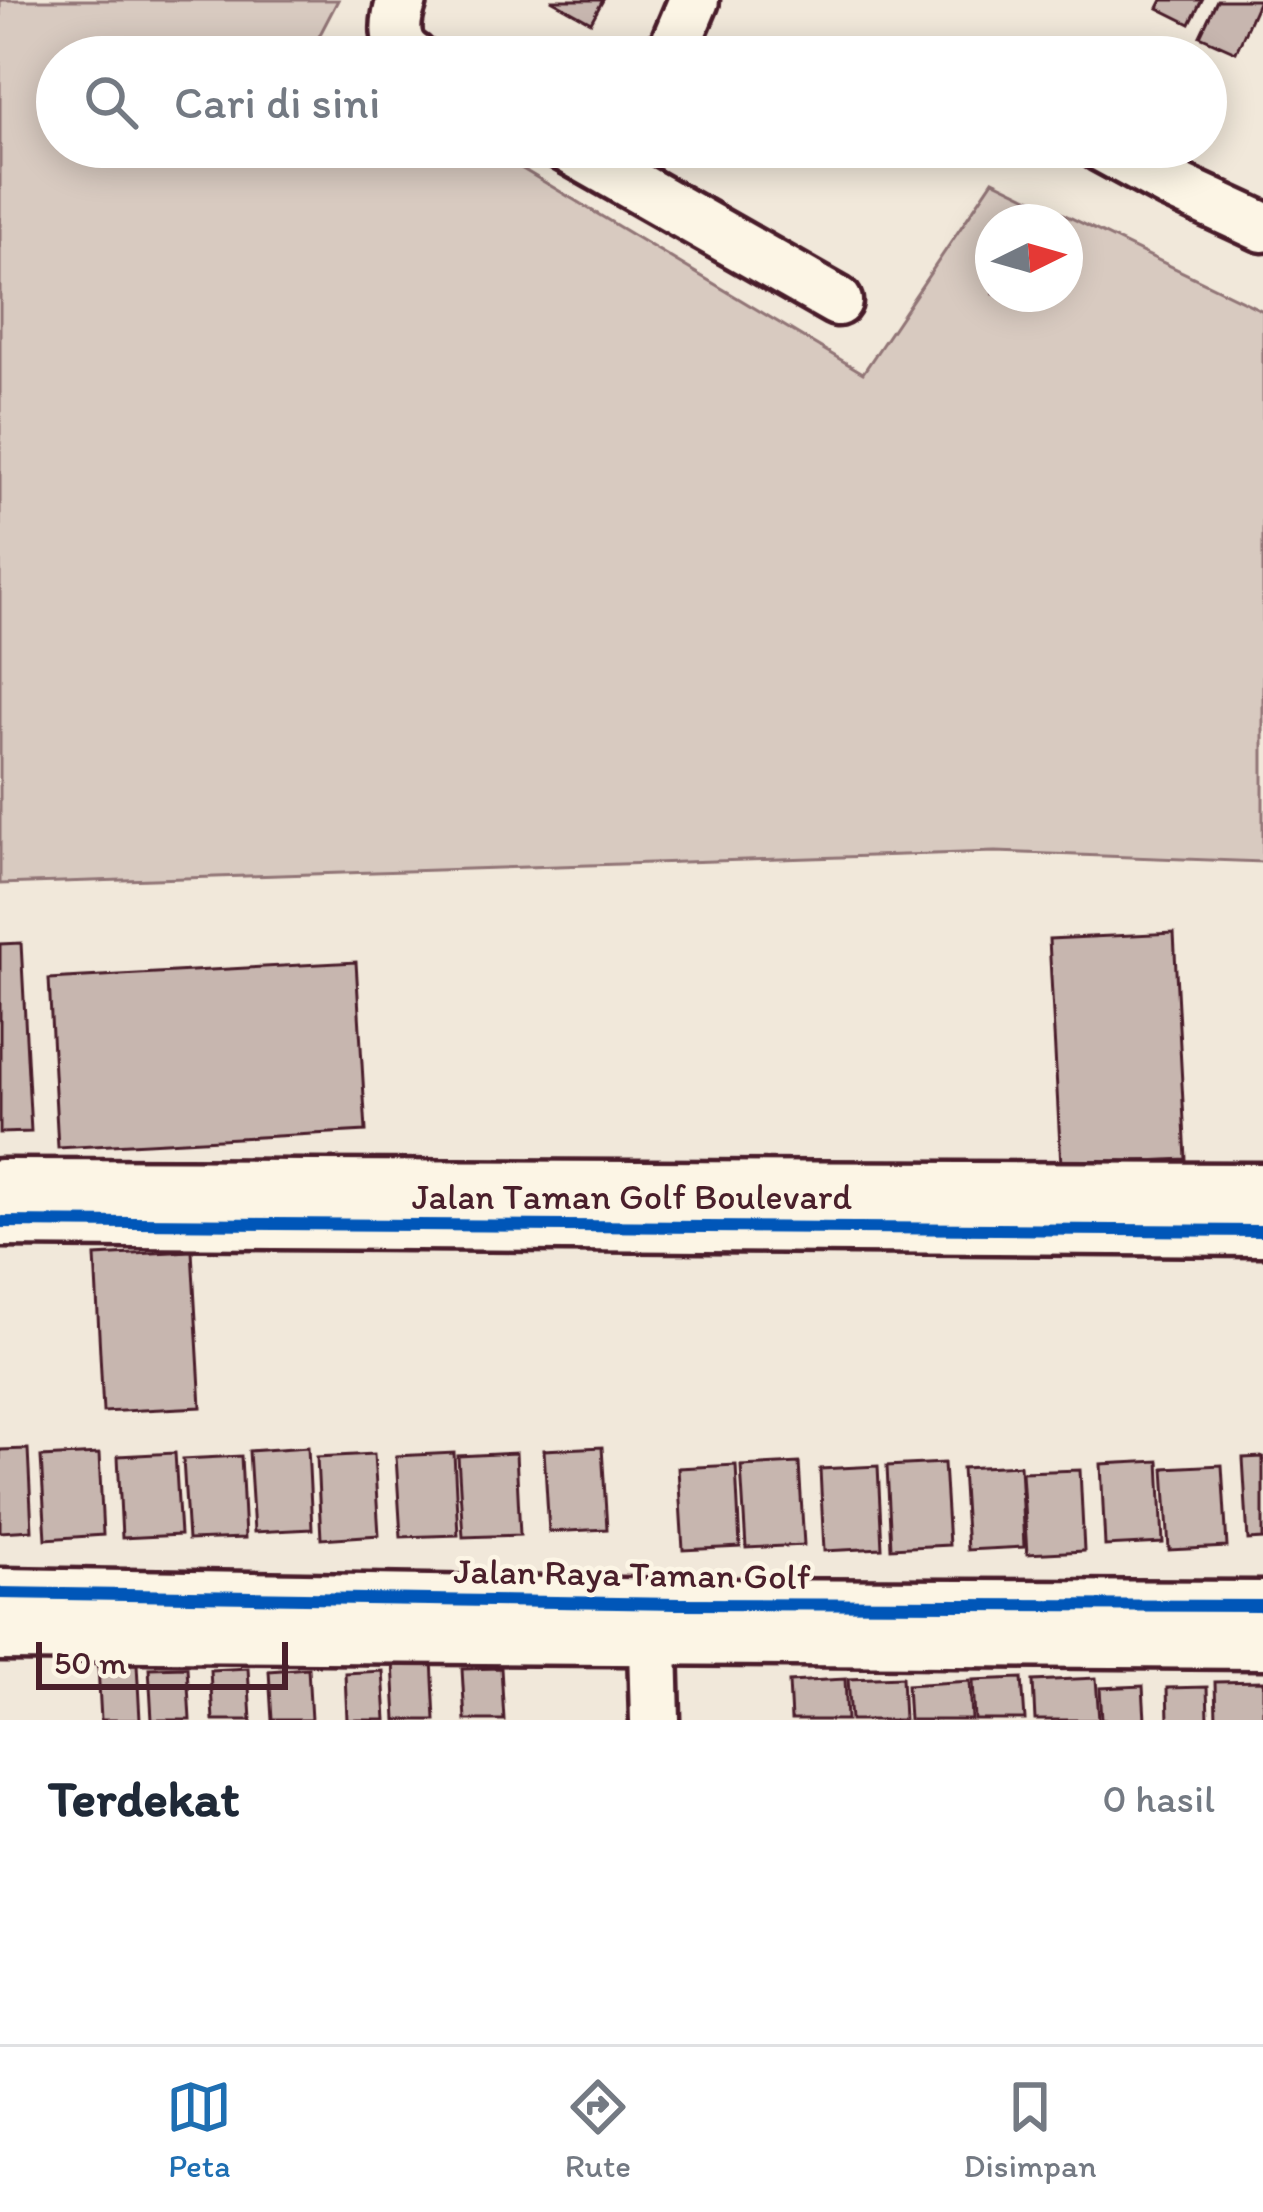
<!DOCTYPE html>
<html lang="id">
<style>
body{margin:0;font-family:Itim,sans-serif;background:#f6f6f7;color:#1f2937}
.compass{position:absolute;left:975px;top:204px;width:108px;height:108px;border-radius:50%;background:#fff;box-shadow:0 6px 30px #0003;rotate:85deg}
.scale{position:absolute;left:36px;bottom:30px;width:252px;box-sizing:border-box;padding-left:12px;border:6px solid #4a1f2b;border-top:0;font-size:33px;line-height:42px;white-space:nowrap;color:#4a1f2b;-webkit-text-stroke:9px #fcf5e5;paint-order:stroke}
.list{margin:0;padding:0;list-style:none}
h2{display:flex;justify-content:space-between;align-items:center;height:156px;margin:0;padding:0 48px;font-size:51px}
h2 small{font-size:39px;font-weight:400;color:#747a83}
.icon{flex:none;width:66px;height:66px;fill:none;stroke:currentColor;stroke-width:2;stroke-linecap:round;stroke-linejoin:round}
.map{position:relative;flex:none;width:1263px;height:1720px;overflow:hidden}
.search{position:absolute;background:#fff;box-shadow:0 6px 30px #0003;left:36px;right:36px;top:36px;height:132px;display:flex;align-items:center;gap:30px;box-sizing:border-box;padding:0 42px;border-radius:66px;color:#747a83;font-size:45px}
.sheet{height:324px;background:#fff}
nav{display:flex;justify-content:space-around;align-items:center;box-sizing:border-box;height:168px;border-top:3px solid #e0e1e3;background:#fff;font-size:33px;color:#747a83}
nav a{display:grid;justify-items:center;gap:6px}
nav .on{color:#1f6fb2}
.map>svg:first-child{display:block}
.green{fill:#d8cac0;stroke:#917476;stroke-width:3;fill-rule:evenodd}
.building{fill:#c7b6af;stroke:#4a1f2b;stroke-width:3}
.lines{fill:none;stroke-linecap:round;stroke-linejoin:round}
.minor-casing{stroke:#4a1f2b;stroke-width:57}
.minor{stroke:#fcf5e5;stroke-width:48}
.cycleway-casing{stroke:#fcf5e5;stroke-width:20}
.cycleway{stroke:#0057b8;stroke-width:12}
.labels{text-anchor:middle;stroke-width:9;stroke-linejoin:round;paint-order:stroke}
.street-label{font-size:36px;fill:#4a1f2b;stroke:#fcf5e5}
</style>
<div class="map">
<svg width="1263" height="1720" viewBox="0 0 1263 1720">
<rect width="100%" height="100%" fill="#f1e8da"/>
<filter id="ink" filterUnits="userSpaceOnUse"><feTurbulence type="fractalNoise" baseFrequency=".00833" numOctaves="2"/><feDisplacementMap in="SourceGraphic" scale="24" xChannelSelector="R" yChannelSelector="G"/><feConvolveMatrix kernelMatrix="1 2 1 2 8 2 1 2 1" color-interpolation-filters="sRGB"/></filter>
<g filter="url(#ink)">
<path class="green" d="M0,0H338L315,44L336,57H57V147H486L863,373L993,180L1263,311V862L995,852L0,884ZM993,222H1065V294H993Z"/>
<g class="building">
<polygon points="551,0 603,0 591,22"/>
<polygon points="1162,0 1202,0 1190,24 1158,8"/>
<polygon points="1217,0 1259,0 1236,52 1200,36"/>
<polygon points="1174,933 1186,1159 1061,1165 1049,939"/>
<polygon points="21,943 31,1132 0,1133 0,944"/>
<polygon points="356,962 366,1131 58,1148 49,979"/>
<polygon points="192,1251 201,1407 103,1412 95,1256"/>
<polygon points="308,1447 312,1529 254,1532 249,1451"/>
<polygon points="602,1447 607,1529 549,1532 544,1450"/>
<polygon points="28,1449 32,1530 0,1532 0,1450"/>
<polygon points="175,1453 180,1535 122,1538 118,1456"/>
<polygon points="454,1453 458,1535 401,1537 396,1456"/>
<polygon points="516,1453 520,1535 463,1537 458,1456"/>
<polygon points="99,1454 103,1535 46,1539 41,1457"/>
<polygon points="374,1454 379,1535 321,1539 317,1457"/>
<polygon points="241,1456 245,1538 188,1540 183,1459"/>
<polygon points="1263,1457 1263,1539 1248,1540 1243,1458"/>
<polygon points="1159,1461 1163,1543 1105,1546 1101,1464"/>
<polygon points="799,1463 804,1545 746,1548 741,1466"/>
<polygon points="944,1463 949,1545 891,1548 887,1466"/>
<polygon points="736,1465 740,1547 683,1550 678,1468"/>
<polygon points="1020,1465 1024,1547 967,1550 962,1468"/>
<polygon points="1222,1465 1227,1547 1169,1550 1164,1468"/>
<polygon points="878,1466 882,1548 824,1551 820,1469"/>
<polygon points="1080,1470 1084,1551 1027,1554 1022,1472"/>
<polygon points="432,1659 435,1720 396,1720 393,1662"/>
<polygon points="137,1664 140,1720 101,1720 98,1666"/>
<polygon points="187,1667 190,1720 152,1720 149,1668"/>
<polygon points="248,1668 251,1720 213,1720 210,1670"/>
<polygon points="308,1668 311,1720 272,1720 269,1671"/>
<polygon points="501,1668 504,1720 465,1720 462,1669"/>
<polygon points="383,1671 386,1720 347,1720 345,1673"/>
<polygon points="902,1677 904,1720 851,1720 848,1679"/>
<polygon points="1022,1678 1025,1720 975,1720 973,1680"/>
<polygon points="1096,1678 1099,1720 1035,1720 1033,1681"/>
<polygon points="845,1679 847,1720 791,1720 789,1682"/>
<polygon points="970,1681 972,1720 909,1720 907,1685"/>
<polygon points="1263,1681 1263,1720 1216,1720 1215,1682"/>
<polygon points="1143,1686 1145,1720 1102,1720 1100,1688"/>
<polygon points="1207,1687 1208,1720 1168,1720 1167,1688"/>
</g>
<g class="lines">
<g class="minor-casing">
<g id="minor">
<path d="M402,0C395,20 391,45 412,57"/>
<polyline points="670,57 694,0"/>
<polyline points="566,147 837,301"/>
<polyline points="1102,147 1170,184 1263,227"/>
<polyline points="0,1184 1263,1188"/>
<polyline points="0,1222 1263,1231"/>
<polyline points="0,1593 678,1604 1263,1606"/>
<polyline points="652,1609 655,1720"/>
<polyline points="0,1636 1263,1644"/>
</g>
</g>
<use href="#minor" class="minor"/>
<g class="cycleway-casing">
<g id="cycleway">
<polyline points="0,1222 1263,1231"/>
<polyline points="0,1593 678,1604 1263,1606"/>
</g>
</g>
<use href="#cycleway" class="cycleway"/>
</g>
</g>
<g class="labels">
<g class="street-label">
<text x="632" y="1209">Jalan Taman Golf Boulevard</text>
<text transform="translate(632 1573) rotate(1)" y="13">Jalan Raya Taman Golf</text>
</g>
</g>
</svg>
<svg class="compass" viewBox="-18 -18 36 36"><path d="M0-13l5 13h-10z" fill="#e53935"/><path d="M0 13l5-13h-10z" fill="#747a83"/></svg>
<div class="scale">50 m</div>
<div class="search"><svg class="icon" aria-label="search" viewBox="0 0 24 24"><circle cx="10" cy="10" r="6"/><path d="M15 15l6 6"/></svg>Cari di sini</div>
</div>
<section class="sheet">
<h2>Terdekat<small>0 hasil</small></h2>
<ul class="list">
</ul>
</section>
<nav>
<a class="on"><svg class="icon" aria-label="map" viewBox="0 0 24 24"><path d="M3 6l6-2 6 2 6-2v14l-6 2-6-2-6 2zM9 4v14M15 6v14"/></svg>Peta</a>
<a><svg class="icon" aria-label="directions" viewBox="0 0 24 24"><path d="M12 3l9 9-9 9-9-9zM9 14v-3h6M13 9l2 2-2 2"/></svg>Rute</a>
<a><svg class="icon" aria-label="saved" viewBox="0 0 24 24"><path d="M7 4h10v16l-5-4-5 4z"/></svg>Disimpan</a>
</nav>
